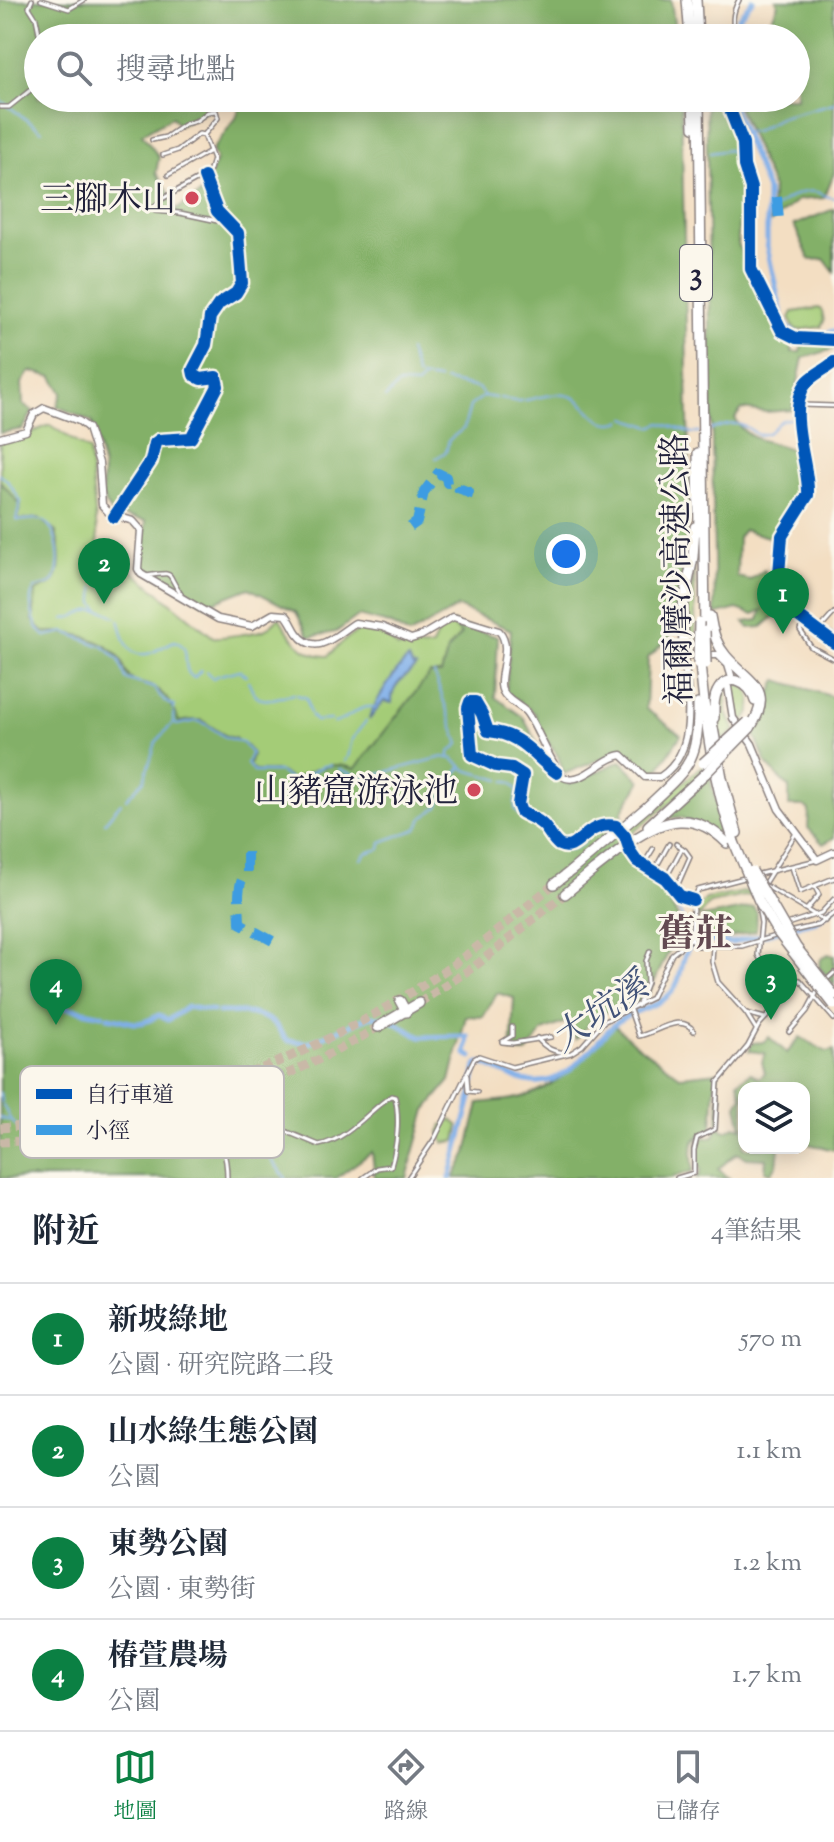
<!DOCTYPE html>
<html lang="zh-TW">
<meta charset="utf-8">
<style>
body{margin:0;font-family:"Sorts Mill Goudy","Noto Serif TC",serif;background:#f6f6f7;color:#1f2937}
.controls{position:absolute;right:24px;bottom:24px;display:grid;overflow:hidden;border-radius:16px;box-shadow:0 4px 20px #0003}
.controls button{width:72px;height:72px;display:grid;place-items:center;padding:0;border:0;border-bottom:2px solid #e0e1e3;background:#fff;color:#1f2937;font:40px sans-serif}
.you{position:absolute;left:566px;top:554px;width:28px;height:28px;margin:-20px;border:6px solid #fff;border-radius:50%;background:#1a73e8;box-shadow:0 0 0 12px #1a73e833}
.badge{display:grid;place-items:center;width:52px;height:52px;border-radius:50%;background:#0b8043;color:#fff;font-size:26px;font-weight:700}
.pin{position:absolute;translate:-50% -66px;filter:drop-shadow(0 2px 4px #0008)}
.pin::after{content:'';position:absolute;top:42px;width:28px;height:24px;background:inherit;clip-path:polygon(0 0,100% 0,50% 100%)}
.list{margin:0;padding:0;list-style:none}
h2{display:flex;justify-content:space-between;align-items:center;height:104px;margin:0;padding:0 32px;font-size:34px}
h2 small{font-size:26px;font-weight:400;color:#747a83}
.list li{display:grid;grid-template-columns:52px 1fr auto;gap:24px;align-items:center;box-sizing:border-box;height:112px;padding:0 32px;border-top:2px solid #e0e1e3}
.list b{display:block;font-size:30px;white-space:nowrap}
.list p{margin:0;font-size:26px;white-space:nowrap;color:#747a83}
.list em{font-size:26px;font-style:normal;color:#747a83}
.icon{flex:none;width:44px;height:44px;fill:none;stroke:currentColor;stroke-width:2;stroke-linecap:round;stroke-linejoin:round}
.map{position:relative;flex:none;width:834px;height:1178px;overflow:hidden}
.search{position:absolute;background:#fff;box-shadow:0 4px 20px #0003;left:24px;right:24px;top:24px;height:88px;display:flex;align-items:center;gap:20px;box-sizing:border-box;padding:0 28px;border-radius:44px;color:#747a83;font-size:30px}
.sheet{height:552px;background:#fff}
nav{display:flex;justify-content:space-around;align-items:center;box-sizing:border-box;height:112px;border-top:2px solid #e0e1e3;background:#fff;font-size:22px;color:#747a83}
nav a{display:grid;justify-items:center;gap:4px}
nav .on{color:#0b8043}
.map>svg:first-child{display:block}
.green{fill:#a4cc77;stroke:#637759;stroke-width:2}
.forest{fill:#83b068;stroke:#526952;stroke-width:2}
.water{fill:#7eaee9;stroke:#506892;stroke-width:2}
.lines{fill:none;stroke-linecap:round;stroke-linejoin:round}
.stream{stroke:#7eaee9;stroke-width:2}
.river{stroke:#7eaee9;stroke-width:5}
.highway-tunnel{stroke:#c9b8a7;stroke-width:9;stroke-dasharray:9 4.5;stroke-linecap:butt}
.street-casing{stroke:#8a807e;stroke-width:6}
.secondary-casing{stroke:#8a807e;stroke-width:9}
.highway-casing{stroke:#8a807e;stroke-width:12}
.street{stroke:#fff;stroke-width:3}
.secondary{stroke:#fff;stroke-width:6}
.highway{stroke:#fff;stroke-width:9}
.highway-bridge-casing{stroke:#8a807e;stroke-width:12;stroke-linecap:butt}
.highway-bridge{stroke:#fff;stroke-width:9}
.quiet{stroke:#3c9ce2;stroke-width:10;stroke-dasharray:20 10;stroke-linecap:butt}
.cycleway-casing{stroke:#fbf7ec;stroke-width:17}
.cycleway{stroke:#0057b8;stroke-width:12}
.poi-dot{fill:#d1495b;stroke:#fbf7ec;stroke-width:3}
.labels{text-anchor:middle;stroke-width:6;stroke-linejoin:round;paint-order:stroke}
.shield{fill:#fbf7ec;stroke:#636270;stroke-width:2}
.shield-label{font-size:32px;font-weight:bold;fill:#22223b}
.poi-label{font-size:34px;fill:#22223b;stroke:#fbf7ec;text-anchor:end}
.street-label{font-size:34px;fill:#22223b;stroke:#fbf7ec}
.water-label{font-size:36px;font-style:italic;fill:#425378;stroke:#fbf7ec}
.quarter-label{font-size:38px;font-weight:bold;fill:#634a51;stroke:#fbf7ec}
.key{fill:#fbf7ec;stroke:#bab7b7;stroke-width:2}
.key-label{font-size:22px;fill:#22223b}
</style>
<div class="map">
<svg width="834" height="1178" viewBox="0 0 834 1178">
<rect width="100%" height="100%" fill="#fbf7ec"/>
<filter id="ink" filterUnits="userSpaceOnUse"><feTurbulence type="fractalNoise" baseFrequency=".0125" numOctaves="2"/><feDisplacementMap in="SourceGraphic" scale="16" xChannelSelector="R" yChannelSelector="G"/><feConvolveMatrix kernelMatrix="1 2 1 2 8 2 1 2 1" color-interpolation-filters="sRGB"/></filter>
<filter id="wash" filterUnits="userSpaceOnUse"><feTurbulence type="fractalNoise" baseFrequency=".006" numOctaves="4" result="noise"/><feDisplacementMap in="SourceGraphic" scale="32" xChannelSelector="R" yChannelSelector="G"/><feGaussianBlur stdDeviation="1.8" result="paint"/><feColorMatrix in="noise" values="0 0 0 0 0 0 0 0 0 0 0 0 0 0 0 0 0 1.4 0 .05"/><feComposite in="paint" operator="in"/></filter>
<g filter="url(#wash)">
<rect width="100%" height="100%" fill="#f3dec2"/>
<g class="green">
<polygon points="819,308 822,311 824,321 821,327 798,330 793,327 790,318 793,312"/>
<path d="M50,425L89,451L98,543L213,637C220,638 260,632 264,630C270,627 275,621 279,617C290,636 303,657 328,656C354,631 368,615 398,648C411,644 421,650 432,646L439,630L454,622L456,629L461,633L448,650L441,674H430L355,769C328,760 316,769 292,780L274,771L261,773L251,769L235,738L227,737L202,720L179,723C174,709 168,696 155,688C147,684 138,684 131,679C124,673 125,664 119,657C102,637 68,631 43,633L33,620L36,591L52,584L57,576L59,543L16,518L9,492L0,481V441L8,442Z"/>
<polygon points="694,568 696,651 688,651 687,614"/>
<path d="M735,682L747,688C754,701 753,714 741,723L734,704L733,685L727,686L726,711L735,730L721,742L717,705L721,691L726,685Z"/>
<polygon points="706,763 707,767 673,801 627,837 624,830"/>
<polygon points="750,891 751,895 710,903 697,918 696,910 706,899"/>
<polygon points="451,1119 459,1126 456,1141 444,1143 440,1132 443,1124 447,1125"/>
</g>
<g class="forest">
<polygon points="0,0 671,0 676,38 38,38 38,98 223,98 213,107 179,125 172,117 142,134 159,157 156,173 167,189 176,210 208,189 204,181 212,172 216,159 212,150 236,118 243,98 681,98 690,506 675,632 648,658 646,709 681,735 656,773 633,758 618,752 564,774 558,756 542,734 535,713 506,692 511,630 458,607 409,635 389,624 358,616 336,632 309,637 296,612 249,588 206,605 141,568 146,521 112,513 102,497 103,466 92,422 57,406 62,393 53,377 30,371 22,383 23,404 33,411 23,429 0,433"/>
<polygon points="776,0 834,0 834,173 824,198 798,200 771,222 772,186 738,107 739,98 796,98 796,38 764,38 778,4"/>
<path d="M706,98H729L728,112L741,145L738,243L748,274L784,336L793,342L792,352H800L803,341L833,342L834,349L803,358L792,410L766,412L742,409L735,418C746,443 771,440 793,450V467L803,475L806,495L783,519L778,540L744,530L738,537L737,577L750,580L764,570C773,581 775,597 786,606L762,627L749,628L744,622L759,620L762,610L753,615L737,609L715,615Z"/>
<polygon points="834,209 834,272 824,259 810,260 794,225"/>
<path d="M0,481L21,505L17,518L20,520L39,518L56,532C59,545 63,570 54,581C50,586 41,588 36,592L33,620L43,632C68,631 102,637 119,657C124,664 124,673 131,679C138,684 147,684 154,688C168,696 174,709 179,722C209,716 204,727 227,736C239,742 245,741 252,754L249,766L255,771L281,772L292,780C316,769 328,760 355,769L430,674H441L448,650L461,634L456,629L467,627L498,637L495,697L523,717L553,773L569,784L621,761L641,781L622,812L625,850L662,890L682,924L685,941L669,951L647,997L626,1007L598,1014L576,1039L568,1021L543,1031L527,1053L511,1052L514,998L497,993L483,1017L466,1016L450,1081L426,1110L407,1178H375L372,1152L336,1178H0Z"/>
<polygon points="777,680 834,697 834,838 823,844 808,828 809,810 804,806 789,806 789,788 767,765 754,733"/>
<polygon points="709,775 721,820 730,842 681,817 662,818"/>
<polygon points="753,907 757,913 756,931 727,938 703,935 702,917"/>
<polygon points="828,954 834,956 834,985 819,967 821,959"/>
<path d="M613,1024L635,1044L680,1076L719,1072L715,1086L712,1129C687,1139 692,1147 693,1171L670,1178H454L467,1153L479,1103C492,1101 506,1101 518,1098C558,1089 588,1054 613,1024Z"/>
<path d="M769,1037L787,1053L800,1037L827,1052L834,1050V1150L804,1143V1088H744V1148H779L777,1165L771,1173L765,1171L766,1159L747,1158L737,1153L718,1169L729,1178H697L701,1171C697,1160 694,1150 699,1139L714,1136L718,1127L719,1091L722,1094L721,1129L726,1131L735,1126L742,1128L737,1105L742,1096L738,1082L751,1073L759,1078L765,1073L762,1062L765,1053L749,1051L752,1043L763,1042Z"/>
</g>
<path class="water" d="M409,659L412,666L416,667C403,679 391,685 392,703L384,701L369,720C371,708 398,665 409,659Z"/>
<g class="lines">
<g class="stream">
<polyline points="605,38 608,38"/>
<polyline points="0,88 0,100 42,131"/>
<polyline points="745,132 755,131 781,117 834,103"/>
<polyline points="745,144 748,140"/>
<polyline points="710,153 728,150 736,154 741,149"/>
<path d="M768,212C782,203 798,189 816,192C824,193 825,198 834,198"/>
<polyline points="409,351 417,376 424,378"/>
<polyline points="445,381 478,388 484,396 496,398"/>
<polyline points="385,398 399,384 417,385 424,378 439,380"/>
<path d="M500,398C507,399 513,402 519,401C537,400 556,389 575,398C590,405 596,430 622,421"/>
<polyline points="626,418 651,427 661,423 692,433 700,432"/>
<path d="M706,431C730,424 737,418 758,435C772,435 772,427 782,420L796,418"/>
<polyline points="436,458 446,452 449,440 464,428 470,406 484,396"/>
<path d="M0,475L7,480L21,501L16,520C24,522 33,517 41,520C59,525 64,571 52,583C47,587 38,585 34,590C26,601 35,629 45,636L65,632L104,647L119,660L126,679L154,688L164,701L174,706L173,720L176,725L197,721L204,723L225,737L243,743L251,753L247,764L254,772H280L290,780"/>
<path d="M94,587C97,600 88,599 100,610"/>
<path d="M64,619C86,616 90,601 116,617"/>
<path d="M119,620C125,638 125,660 151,653"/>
<path d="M153,652L174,641C195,647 178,669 194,678L201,670"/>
<polyline points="206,671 213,679 216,676 239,670 247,676"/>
<polyline points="434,674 459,744 449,753 449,757"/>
<path d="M248,681C252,691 257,702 270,699"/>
<polyline points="297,695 307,698 310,713"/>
<polyline points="272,699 294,694"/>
<polyline points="311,716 316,721 331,720"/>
<path d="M334,723C348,720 359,704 374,707"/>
<polyline points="348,757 352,739 366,721"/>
<polyline points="345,762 346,759"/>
<polyline points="339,769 363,778 443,757 453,759 466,770 500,780"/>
<path d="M505,781L512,783L518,791C517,797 513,804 516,810C519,817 530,820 536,825C547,834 553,851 570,849C587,848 586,825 614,829"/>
<polyline points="293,782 323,766 331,765"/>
<polyline points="126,799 144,780 156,742 174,722"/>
<polyline points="105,822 121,803"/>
<polyline points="625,851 633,863 667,886 685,923"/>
<polyline points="361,859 366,853 380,849 381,842 417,829 423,818 438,807 448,782 462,767"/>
<polyline points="0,1093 2,1102"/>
<polyline points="3,1105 11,1121"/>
<path d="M0,1118L11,1121L22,1130L43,1140L51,1141L64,1154C104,1156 131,1096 168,1128L183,1127"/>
<polyline points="188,1125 226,1126 232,1132 257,1142 286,1178"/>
</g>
<g class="river">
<polyline points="740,38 738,18 753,0"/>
<polyline points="735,98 734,109 767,190 767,247 782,315 788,329 798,335 817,336 834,331"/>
<polyline points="823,631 834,638"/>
<polyline points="36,993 64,1007 103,1015"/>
<path d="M219,1012C238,1012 262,1011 276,1026C282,1032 282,1037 289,1041"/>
<path d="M108,1017C133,1020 133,1030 159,1015L168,1020L187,1007L213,1011"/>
<polyline points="393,1021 420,1037 468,1036 466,1054 472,1057"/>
<polyline points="292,1041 309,1043 371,1016 387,1019"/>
<path d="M472,1089L476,1066L480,1063C497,1068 515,1081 533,1082C570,1085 593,1043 617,1022C632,1009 656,1009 671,993C686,976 677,951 698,940L732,943L816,921L834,906"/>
<polyline points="450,1178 472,1094"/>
</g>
</g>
</g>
<g filter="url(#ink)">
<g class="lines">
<g class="highway-tunnel">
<polyline points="419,1003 475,966 565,894"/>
<path d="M0,1128C165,1114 295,1068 434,978C476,950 515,916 554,884"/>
<path d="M0,1142C126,1139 272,1092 378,1027"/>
</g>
<g class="street-casing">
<g id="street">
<polyline points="32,0 29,7 36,18 40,38"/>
<polyline points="41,0 69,9 84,0"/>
<path d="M737,38C731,24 732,13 739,0"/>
<polyline points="731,98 730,110 743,143 744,166 751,188 751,269 782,331 796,338 834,340"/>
<polyline points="0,107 9,107 38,84"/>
<polyline points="204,135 213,159 209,173"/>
<polyline points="152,140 166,137 185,124 196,121 208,112 216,111 218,118 204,135"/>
<polyline points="163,155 178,150 199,134 204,135"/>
<polyline points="209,173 162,199 154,207 155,211 180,213 227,223"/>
<polyline points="168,175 210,151"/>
<path d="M834,362C826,369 815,374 808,381C784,408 810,465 808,495L782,536L778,587L798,616L834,643"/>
<polyline points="802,405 834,406"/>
<polyline points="116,514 151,461 155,443 159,440 191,438 218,386 216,377 201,379 194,375 193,370 206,345 210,317 219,304 236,293 242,283 238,233 217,211 204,177"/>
<path d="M146,576C178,571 165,573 181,594"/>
<polyline points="804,621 800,630 811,647 834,659"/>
<polyline points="818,631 834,613"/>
<path d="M557,773C532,755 522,734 488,731L482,714L475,702H470L468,708L472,755L496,766L512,768L523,775L518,804L521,812C528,816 537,819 543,825C549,831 552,840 559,845C579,855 584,820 616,826L625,836L630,851L637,861L665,878L680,896L693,900"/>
<polyline points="653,849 645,862 666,875 674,888"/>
<polyline points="792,867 800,892"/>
<polyline points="655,869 669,844"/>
<polyline points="755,875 817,860"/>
<polyline points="667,876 682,848"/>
<polyline points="763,884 825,921"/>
<polyline points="764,884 796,833"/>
<polyline points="675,891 690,857 685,850 676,844"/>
<polyline points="800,892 834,878"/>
<polyline points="807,909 819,895 815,887"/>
<polyline points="787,924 821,913 834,899"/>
<polyline points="789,932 818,925 834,913"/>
<polyline points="692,938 693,900 698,890 748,877"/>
<polyline points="692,938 695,946 713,946"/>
<polyline points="825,981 834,973"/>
<polyline points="774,984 786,978 800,980 834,1019"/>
<polyline points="638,1006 647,982 646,961 650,951"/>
<path d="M630,1010L639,1036C656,1033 681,1012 694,1031"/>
<polyline points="746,1013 756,1029"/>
<polyline points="765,1018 746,1013 718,982 712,962 713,946 742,946 778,935"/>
<polyline points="512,1027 512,1036 502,1042 513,1043 551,1037"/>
<polyline points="789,1032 807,1011 818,990"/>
<path d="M537,1038C546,1049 554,1052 568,1053"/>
<polyline points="467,1076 468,1091 477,1092"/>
<path d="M227,1178C227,1159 224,1135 200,1131C196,1130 192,1131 187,1129L186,1123L196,1117L217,1116L249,1126L285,1131L319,1145C349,1139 367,1112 391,1096L395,1097C400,1118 397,1146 391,1166L377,1168L363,1178"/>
<polyline points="408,1178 435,1138 474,1059 479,1056 512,1067 571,1053 582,1046 603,1022 651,998 672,954 692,938"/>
<polyline points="677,1178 694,1173 694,1150 697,1138 715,1129 718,1082 748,1046 759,1025 776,1007 779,999 778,991 758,955 761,923 758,906"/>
</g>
</g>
<g class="secondary-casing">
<g id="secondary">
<path d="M0,438L26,431L34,414L44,408L79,421L88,428L99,463L102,505L110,514L133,521L141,530L138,569L141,574L218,619L252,626L273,614L286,615C291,621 293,627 297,633C316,659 337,634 355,623L382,627L411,639L421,636L453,617L499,631C512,645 500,668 501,685C502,698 516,703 525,711C536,722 554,775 566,778C585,783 603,757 622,755L645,777H660C700,751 687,694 684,655H718L728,665L731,675"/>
<polyline points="728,687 733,718 752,744 779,809 817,860 834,852"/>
</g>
</g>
<g class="highway-casing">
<g id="highway">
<polyline points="687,0 690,38"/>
<polyline points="696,0 698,38"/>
<polyline points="693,98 694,127"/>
<polyline points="699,98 705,631"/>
<polyline points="698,453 699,531"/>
<path d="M710,616C712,631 716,644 726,656C748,682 776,688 750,728"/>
<polyline points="684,655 683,607 693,557 695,527"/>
<path d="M700,664C706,727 713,781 734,842"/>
<polyline points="710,711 722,778 737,833"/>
<path d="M714,718C714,710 713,699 717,692C727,671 751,682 755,701"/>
<path d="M648,806C688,768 699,762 698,704"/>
<polyline points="648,826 706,773"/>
<path d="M630,842C665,818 694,810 727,843"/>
<polyline points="554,884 572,870"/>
<polyline points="565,894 594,870"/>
<polyline points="400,1001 406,1012"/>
<polyline points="378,1027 419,1003"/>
</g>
</g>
<use href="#street" class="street"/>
<use href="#secondary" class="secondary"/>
<use href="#highway" class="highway"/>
<g class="highway-bridge-casing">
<g id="highway-bridge">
<polyline points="705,631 706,664"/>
<polyline points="698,664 699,622"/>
<polyline points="703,763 748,722"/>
<polyline points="706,773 750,728"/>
<polyline points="734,842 759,901 776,930 834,1005"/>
<polyline points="572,870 648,806"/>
<polyline points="594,870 630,842"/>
<polyline points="752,871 796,947 834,995"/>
</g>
</g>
<use href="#highway-bridge" class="highway-bridge"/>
<g class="quiet">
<polyline points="777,197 779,220"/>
<polyline points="410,527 417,522 424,492 438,473 446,477 447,483 454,482 458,488 469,492 464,507"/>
<path d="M247,852V872C235,884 240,907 240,923L278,944"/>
</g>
<g class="cycleway-casing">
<g id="cycleway">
<polyline points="731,98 730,110 743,143 744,166 751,188 751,269 782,331 796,338 834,340"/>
<path d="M834,362C826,369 815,374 808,381C784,408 810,465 808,495L782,536L778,587L798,616L834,643"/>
<polyline points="114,517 151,461 155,443 159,440 191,438 218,386 216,377 201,379 194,375 193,370 206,345 210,317 219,304 236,293 242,283 238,233 217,211 204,177"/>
<path d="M557,773C532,755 522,734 488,731L482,714L475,702H470L468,708L472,755L496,766L512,768L523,775L518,804L521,812C528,816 537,819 543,825C549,831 552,840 559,845C579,855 584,820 616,826L625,836L630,851L637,861L665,878L680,896L693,900"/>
</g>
</g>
<use href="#cycleway" class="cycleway"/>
</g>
</g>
<g class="poi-dot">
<circle cx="192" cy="198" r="8"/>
<circle cx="474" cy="790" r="8"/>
</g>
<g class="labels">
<rect class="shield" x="680" y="245" width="32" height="56" rx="6"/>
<g class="shield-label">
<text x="696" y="284">3</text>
</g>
<g class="poi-label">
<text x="176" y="210">三腳木山</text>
<text x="458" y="802">山豬窟游泳池</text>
</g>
<g class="street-label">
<text transform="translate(676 569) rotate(-91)" y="12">福爾摩沙高速公路</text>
</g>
<g class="water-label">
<text transform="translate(599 1011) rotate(-35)" y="13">大坑溪</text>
</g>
<g class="quarter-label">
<text x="695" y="946">舊莊</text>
</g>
</g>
<rect x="20" y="1066" width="264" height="92" rx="12" class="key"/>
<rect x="36" y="1089" width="36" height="10" fill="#0057b8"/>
<rect x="36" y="1125" width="36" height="10" fill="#3c9ce2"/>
<g class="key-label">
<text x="86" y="1102">自行車道</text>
<text x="86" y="1138">小徑</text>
</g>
</svg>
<div class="controls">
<button><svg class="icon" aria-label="layers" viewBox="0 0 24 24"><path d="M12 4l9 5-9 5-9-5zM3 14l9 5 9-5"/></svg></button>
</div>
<div class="you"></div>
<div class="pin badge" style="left:783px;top:634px">1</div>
<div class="pin badge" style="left:104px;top:604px">2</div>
<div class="pin badge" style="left:771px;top:1020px">3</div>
<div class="pin badge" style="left:56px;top:1025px">4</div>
<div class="search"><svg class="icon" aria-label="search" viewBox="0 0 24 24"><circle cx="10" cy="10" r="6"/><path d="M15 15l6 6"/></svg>搜尋地點</div>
</div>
<section class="sheet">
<h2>附近<small>4筆結果</small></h2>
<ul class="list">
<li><span class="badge">1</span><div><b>新坡綠地</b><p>公園 · 研究院路二段</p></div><em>570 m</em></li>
<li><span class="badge">2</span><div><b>山水綠生態公園</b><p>公園</p></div><em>1.1 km</em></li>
<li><span class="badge">3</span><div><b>東勢公園</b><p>公園 · 東勢街</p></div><em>1.2 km</em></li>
<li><span class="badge">4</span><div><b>椿萱農場</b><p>公園</p></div><em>1.7 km</em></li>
</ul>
</section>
<nav>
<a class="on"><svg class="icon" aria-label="map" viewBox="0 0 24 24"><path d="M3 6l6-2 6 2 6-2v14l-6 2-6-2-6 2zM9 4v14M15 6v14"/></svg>地圖</a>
<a><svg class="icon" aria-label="directions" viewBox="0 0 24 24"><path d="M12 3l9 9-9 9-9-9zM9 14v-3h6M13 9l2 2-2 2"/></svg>路線</a>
<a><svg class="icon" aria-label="saved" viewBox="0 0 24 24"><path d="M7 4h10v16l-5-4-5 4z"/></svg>已儲存</a>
</nav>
